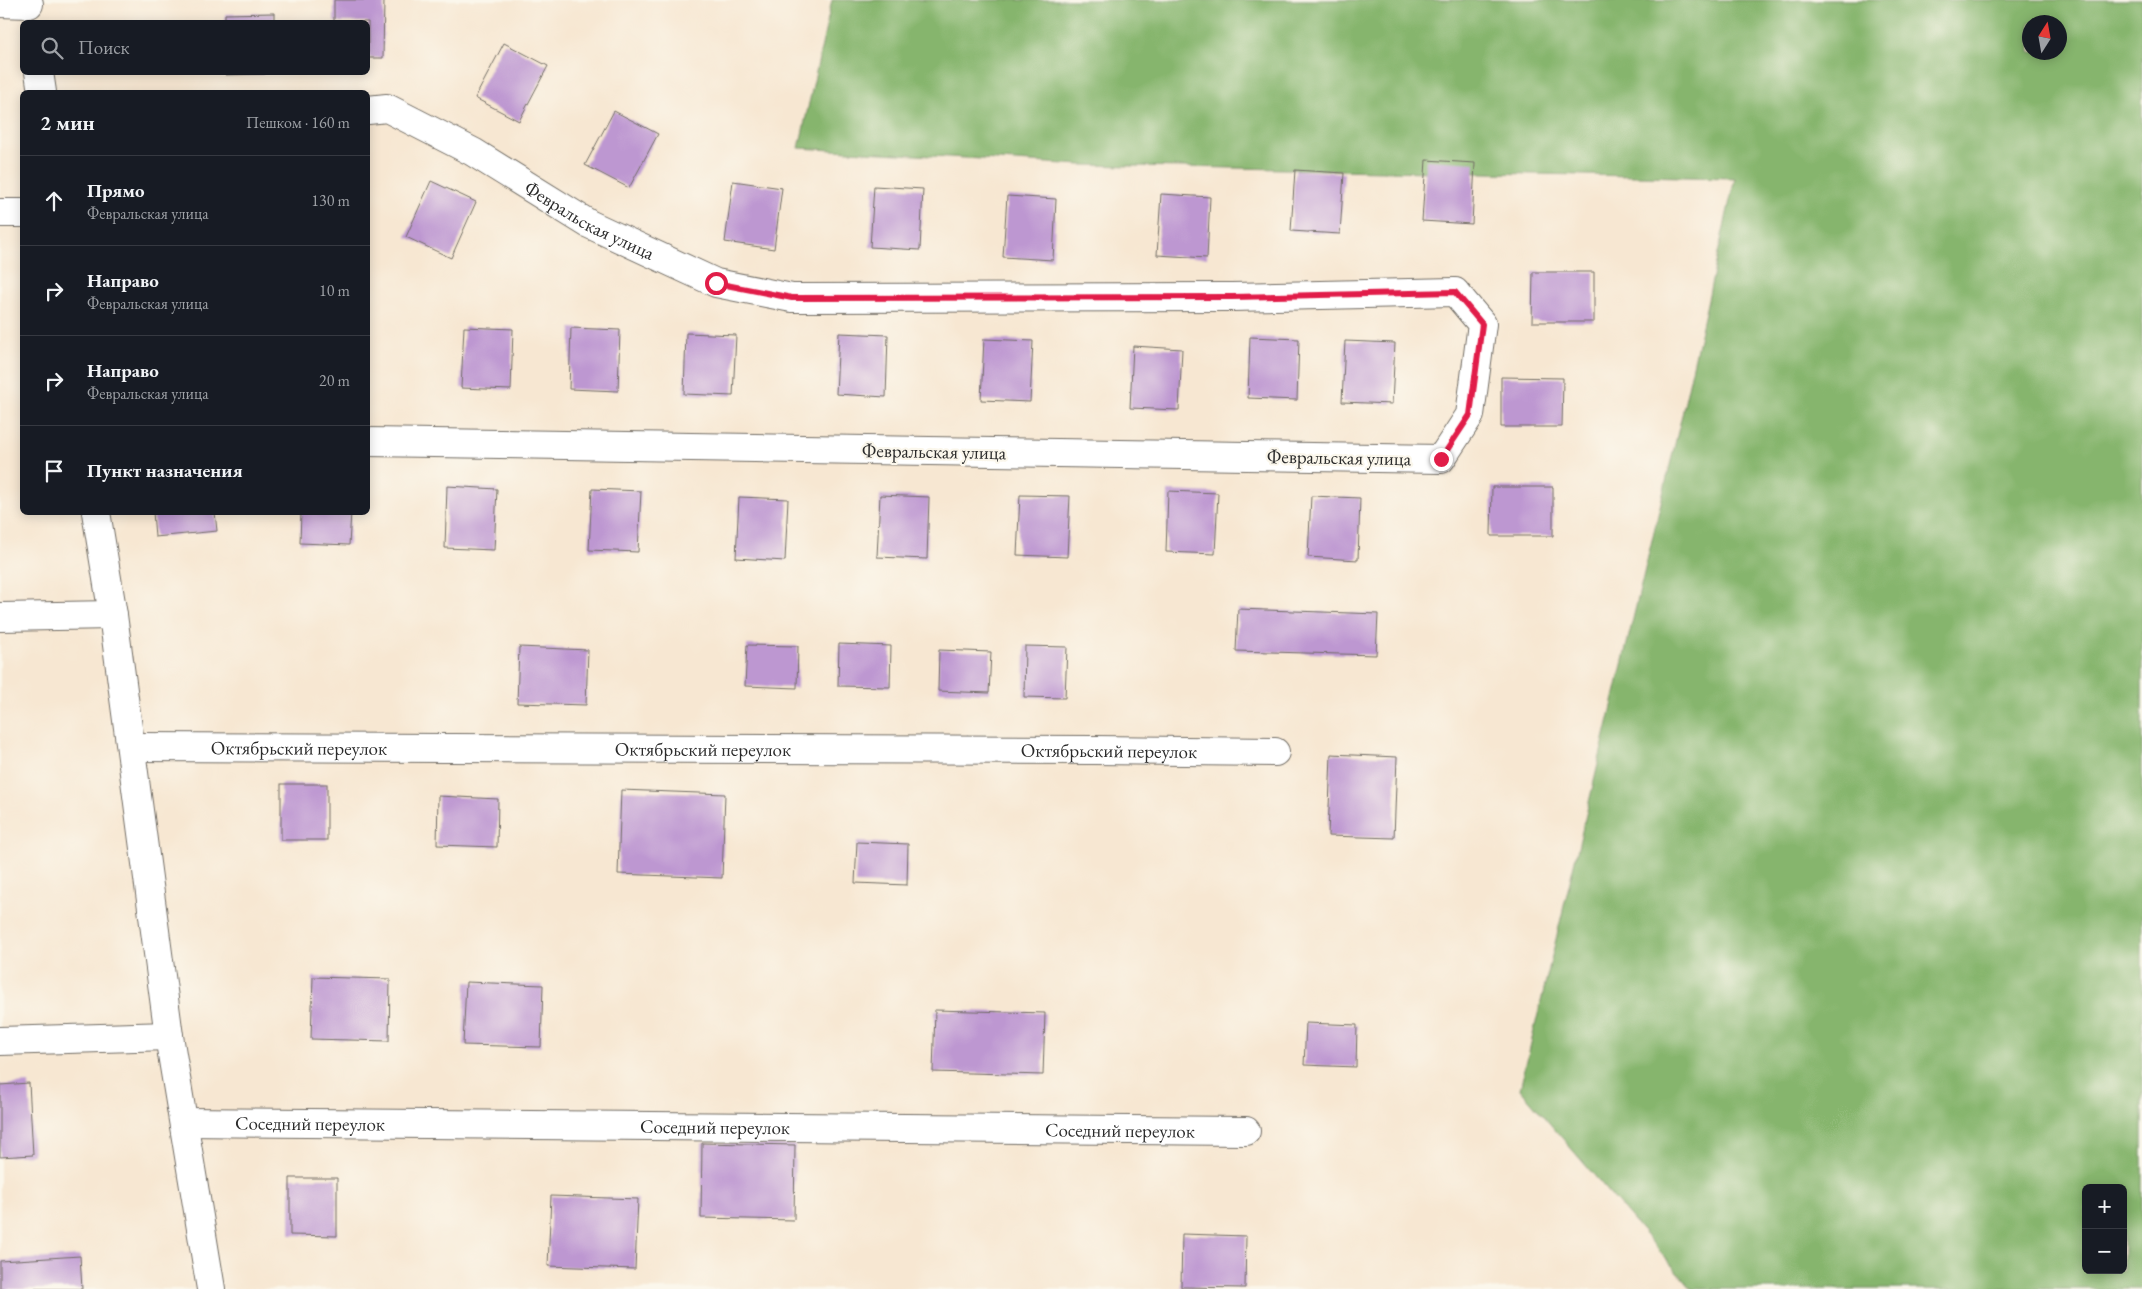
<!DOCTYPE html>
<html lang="ru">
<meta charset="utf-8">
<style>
body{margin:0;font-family:"EB Garamond",serif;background:#20242c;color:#f1f3f6}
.controls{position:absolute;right:15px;bottom:15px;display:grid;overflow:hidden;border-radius:8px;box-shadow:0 2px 12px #0003}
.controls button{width:45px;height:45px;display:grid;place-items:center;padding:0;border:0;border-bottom:1px solid #363941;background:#171b24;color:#f1f3f6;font:25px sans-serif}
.compass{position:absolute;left:2022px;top:15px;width:45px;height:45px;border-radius:50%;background:#171b24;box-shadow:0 2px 12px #0003;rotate:11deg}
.stop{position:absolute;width:15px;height:15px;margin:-11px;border:4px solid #e11d48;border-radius:50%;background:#fff}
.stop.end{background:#e11d48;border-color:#fff;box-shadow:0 1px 5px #0008}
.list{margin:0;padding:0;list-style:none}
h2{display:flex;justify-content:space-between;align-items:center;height:65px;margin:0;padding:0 20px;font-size:21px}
h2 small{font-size:16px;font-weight:400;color:#9ea1a6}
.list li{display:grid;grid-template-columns:32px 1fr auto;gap:15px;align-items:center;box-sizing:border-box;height:90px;padding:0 20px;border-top:1px solid #363941}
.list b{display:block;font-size:19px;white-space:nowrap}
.list p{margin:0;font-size:16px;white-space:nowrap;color:#9ea1a6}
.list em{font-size:16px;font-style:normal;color:#9ea1a6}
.icon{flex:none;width:28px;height:28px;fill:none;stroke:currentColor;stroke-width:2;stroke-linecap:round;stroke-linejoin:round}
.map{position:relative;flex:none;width:2142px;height:1289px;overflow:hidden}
.search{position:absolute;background:#171b24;box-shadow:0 2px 12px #0003;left:20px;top:20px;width:350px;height:55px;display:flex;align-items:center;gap:12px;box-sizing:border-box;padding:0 18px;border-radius:8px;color:#9ea1a6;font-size:19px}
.panel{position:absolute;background:#171b24;box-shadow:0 2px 12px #0003;left:20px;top:90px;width:350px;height:425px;border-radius:8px}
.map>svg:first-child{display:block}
.forest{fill:#86b56d;stroke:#58704c;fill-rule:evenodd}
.building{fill:#bd97d1}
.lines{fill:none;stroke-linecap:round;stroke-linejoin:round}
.minor-casing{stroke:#726d65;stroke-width:30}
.minor{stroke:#fff;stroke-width:28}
.route{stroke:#e11d48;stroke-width:6}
.labels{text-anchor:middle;stroke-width:4.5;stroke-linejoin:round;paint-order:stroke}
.street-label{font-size:19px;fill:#2b2b2b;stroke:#fbf7ec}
</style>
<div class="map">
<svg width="2142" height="1289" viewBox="0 0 2142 1289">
<rect width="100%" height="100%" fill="#fbf7ec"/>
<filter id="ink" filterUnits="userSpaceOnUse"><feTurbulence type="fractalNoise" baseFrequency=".02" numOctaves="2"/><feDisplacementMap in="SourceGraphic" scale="10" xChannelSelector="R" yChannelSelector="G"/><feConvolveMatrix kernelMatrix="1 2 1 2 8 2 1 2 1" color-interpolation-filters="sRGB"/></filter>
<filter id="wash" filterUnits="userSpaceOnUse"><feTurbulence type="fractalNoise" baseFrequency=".0096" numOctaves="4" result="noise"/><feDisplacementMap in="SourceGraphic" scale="20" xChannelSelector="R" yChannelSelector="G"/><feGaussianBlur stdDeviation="1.12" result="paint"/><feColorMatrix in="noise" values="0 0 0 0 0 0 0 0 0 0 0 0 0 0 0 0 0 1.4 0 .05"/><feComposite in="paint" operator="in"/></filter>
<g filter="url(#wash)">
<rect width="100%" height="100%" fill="#f7e7d2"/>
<path class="forest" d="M832,0H2142V1289H1692L1520,1089L1682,415L1735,178L1081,165L799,148ZM2030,22H2060V52H2030ZM2086,1188H2123V1270H2086Z"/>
<g id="blocks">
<g class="building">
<polygon points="334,0 384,0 383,58 368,58 368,22 334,22"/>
<polygon points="274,13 274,22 225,22 225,14"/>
<polygon points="504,43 548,66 519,121 475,98"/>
<polygon points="226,72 265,72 265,74 226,75"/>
<polygon points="614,111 658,134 629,188 585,165"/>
<polygon points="1426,160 1475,163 1472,224 1422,221"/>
<polygon points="1295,170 1344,173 1340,234 1291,231"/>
<polygon points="431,181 476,202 451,258 406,237"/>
<polygon points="733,181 782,188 774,249 725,242"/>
<polygon points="874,186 923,189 920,250 870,247"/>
<polygon points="1161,194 1210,197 1207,258 1157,255"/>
<polygon points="1007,196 1056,199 1053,260 1003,257"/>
<polygon points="1533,272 1594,272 1594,322 1532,322"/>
<polygon points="464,327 513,329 511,390 461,388"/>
<polygon points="571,328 620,330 618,391 569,389"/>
<polygon points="686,333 736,335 733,396 684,394"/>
<polygon points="839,333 888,335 886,397 836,394"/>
<polygon points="1250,337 1299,339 1297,400 1248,398"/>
<polygon points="984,339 1033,341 1030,402 981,400"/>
<polygon points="1345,341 1395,343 1392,404 1342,402"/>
<polygon points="1133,346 1182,349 1179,410 1130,408"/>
<polygon points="1501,377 1563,378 1562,427 1501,427"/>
<polygon points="447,486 497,489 494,550 445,548"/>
<polygon points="1492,487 1553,487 1553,536 1491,536"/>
<polygon points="592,489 641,491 638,552 589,550"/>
<polygon points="1168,491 1218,493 1215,554 1166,552"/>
<polygon points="880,495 929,497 927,559 877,557"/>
<polygon points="1020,495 1070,496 1067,557 1017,555"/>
<polygon points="1311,496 1360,498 1358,560 1308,557"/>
<polygon points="739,497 788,499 785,561 736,558"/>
<polygon points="153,512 215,512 217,531 155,537"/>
<polygon points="301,512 351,512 349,545 300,543"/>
<polygon points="1238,609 1378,614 1376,655 1236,651"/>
<polygon points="839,644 891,646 890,687 838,686"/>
<polygon points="747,645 798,646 797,688 745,686"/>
<polygon points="1025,646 1067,647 1065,698 1024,697"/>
<polygon points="519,647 588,650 586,705 517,703"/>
<polygon points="939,650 991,652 989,693 938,691"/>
<polygon points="1331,754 1397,757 1394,838 1328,836"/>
<rect x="281" y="784" width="46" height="56"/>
<polygon points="621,790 725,794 722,878 618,874"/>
<polygon points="438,796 498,799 497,847 437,845"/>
<polygon points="857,842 908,844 907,885 855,883"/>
<polygon points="313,977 390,979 389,1041 311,1039"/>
<polygon points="466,982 543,985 541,1047 463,1045"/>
<polygon points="935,1010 1045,1013 1043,1075 933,1072"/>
<polygon points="1306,1023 1357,1025 1356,1067 1304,1065"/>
<polygon points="29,1083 33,1155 0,1157 0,1085"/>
<polygon points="702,1143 795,1145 794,1220 701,1218"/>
<polygon points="290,1178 337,1178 337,1236 290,1235"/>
<polygon points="551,1196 638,1199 635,1269 548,1266"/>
<polygon points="1182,1234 1246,1236 1245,1288 1181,1287"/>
<polygon points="80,1256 82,1289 0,1289 0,1261"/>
</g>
</g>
</g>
<g filter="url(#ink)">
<use href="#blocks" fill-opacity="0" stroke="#726d65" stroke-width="1"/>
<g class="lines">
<g class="minor-casing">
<g id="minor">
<polyline points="0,3 29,4"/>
<polyline points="39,72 42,92"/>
<path id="s1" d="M368,110L387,108L473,152L589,224L716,283L792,298L1232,297L1455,292L1482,324L1470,415L1441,459L368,442"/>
<polyline points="0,213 22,213"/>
<polyline points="96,512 113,615 169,1036 211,1289"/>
<polyline points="0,617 113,615"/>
<path id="s2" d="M131,747L1095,750L1275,752"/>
<polyline points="0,1041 169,1036"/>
<path id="s3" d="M184,1122L1246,1131"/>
</g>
</g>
<use href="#minor" class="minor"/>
</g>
</g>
<g class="lines" filter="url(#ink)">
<polyline class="route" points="716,283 792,298 1232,297 1455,292 1482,324 1470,415 1441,459"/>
</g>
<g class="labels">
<g class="street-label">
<text dy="7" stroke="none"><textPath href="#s1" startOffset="251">Февральская улица</textPath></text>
<text transform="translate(934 451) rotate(1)" y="7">Февральская улица</text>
<text transform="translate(1339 457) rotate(1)" y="7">Февральская улица</text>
<text dy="7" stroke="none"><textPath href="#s2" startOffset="168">Октябрьский переулок</textPath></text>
<text dy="7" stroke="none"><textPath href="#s2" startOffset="572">Октябрьский переулок</textPath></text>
<text dy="7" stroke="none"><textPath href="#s2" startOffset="978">Октябрьский переулок</textPath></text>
<text dy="7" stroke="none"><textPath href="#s3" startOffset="126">Соседний переулок</textPath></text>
<text dy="7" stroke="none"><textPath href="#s3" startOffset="531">Соседний переулок</textPath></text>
<text dy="7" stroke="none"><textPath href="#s3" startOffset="936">Соседний переулок</textPath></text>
</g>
</g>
</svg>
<div class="controls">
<button>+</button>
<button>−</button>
</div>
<svg class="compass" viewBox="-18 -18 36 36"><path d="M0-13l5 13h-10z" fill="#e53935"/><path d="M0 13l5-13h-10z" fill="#9ea1a6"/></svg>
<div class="stop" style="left:716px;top:283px"></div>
<div class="stop end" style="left:1441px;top:459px"></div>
<div class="search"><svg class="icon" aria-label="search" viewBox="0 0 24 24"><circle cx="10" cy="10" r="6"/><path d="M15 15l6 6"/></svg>Поиск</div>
<section class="panel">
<h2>2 мин<small>Пешком · 160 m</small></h2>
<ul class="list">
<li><svg class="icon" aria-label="ahead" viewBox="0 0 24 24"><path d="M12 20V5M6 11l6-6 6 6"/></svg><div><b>Прямо</b><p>Февральская улица</p></div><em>130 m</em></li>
<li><svg class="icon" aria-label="right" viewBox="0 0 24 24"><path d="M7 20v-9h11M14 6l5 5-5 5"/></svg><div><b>Направо</b><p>Февральская улица</p></div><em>10 m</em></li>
<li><svg class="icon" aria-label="right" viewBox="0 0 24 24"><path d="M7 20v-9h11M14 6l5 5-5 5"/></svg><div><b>Направо</b><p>Февральская улица</p></div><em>20 m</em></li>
<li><svg class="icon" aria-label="arrive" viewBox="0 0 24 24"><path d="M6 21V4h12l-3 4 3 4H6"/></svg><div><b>Пункт назначения</b></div></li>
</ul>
</section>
</div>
